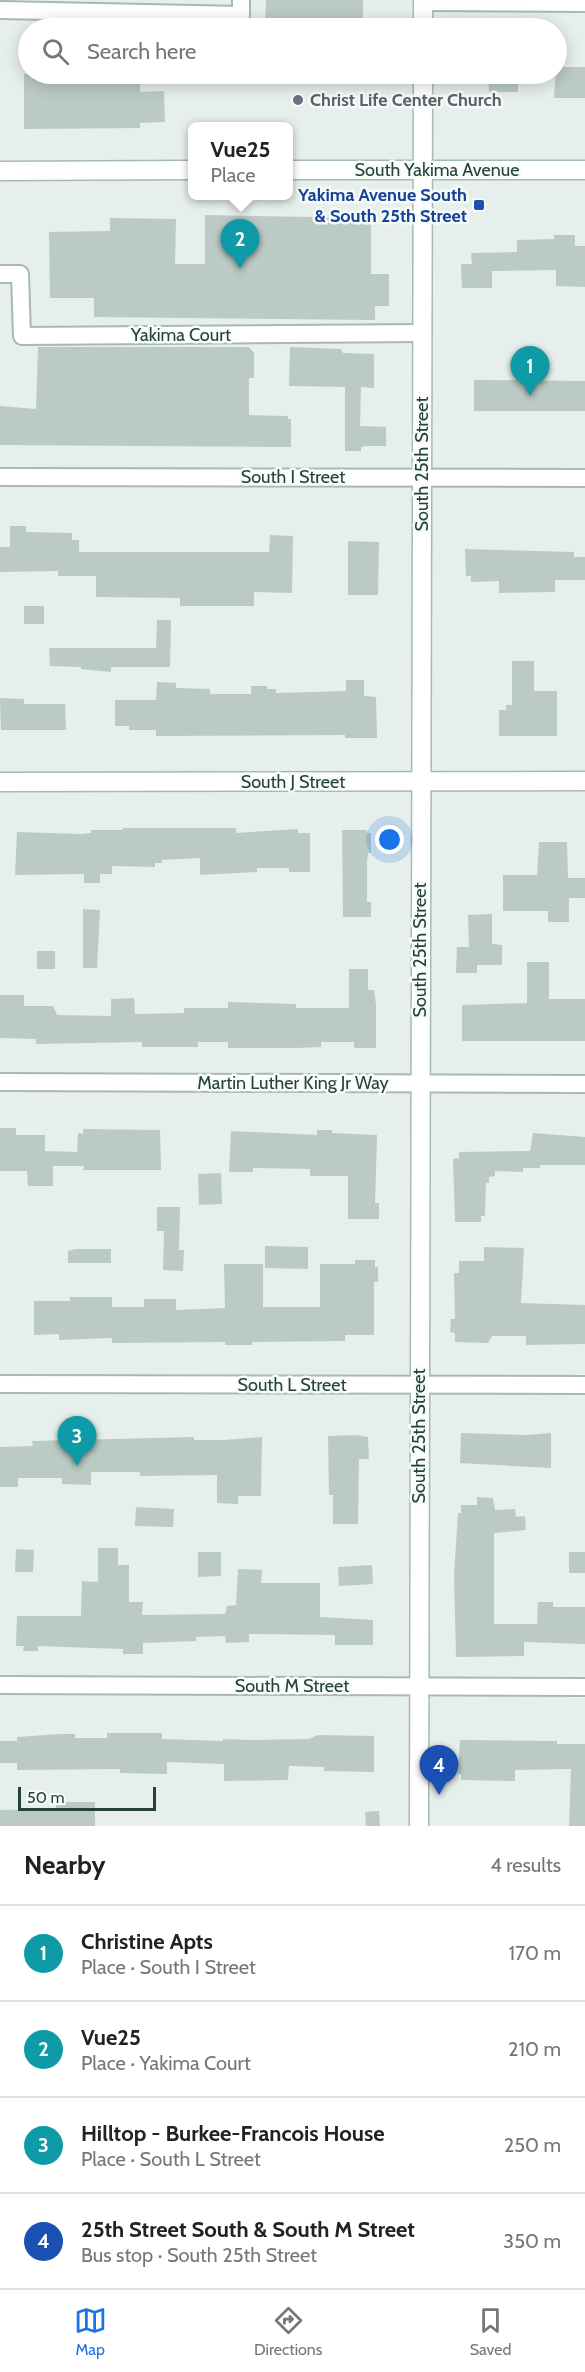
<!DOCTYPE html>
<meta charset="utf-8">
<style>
body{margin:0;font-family:Cabin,sans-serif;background:#f2f2f2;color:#222}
.scale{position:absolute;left:18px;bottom:15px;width:138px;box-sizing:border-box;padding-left:6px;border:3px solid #24423a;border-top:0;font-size:16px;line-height:21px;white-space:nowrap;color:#24423a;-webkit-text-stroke:4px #f7fbf9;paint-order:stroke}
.you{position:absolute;left:390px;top:840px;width:21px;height:21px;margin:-15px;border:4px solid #fff;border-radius:50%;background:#1a73e8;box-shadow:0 0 0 9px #1a73e833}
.badge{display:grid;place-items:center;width:39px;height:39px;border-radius:50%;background:#1a73e8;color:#fff;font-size:20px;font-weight:700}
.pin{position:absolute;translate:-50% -50px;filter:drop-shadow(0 2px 3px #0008)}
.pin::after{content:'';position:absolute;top:32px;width:21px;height:18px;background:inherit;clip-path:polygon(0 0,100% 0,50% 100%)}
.popup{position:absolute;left:188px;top:122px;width:105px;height:78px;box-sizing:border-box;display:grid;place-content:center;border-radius:9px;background:#fff;filter:drop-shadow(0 2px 4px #0005);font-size:20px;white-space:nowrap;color:#767676}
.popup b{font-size:22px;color:#222}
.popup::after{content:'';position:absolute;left:50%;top:100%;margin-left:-12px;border:12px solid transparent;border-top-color:#fff}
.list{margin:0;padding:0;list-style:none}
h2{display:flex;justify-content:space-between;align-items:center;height:78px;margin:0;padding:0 24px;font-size:26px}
h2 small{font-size:20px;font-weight:400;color:#767676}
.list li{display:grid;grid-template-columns:39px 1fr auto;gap:18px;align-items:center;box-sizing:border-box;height:96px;padding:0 24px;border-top:2px solid #e0e0e0}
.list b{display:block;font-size:22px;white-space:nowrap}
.list p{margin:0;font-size:20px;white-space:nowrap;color:#767676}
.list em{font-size:20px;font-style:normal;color:#767676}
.icon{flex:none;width:33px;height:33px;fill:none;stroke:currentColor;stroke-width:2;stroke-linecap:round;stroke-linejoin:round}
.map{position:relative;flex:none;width:585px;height:1826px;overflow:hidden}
.search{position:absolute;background:#fff;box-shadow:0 3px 15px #0003;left:18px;right:18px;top:18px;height:66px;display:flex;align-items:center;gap:15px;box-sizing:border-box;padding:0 21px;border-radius:33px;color:#767676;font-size:22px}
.sheet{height:462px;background:#fff}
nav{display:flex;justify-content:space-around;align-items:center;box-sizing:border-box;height:84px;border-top:2px solid #e0e0e0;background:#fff;font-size:16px;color:#767676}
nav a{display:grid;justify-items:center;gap:3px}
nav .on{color:#1a73e8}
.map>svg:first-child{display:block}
.building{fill:#bbcac4}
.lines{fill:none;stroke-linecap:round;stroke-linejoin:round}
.street-casing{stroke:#a8b8b2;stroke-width:20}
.secondary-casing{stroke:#a4bbb3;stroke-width:21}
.street{stroke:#fff;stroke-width:16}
.secondary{stroke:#fff;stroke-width:18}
.worship-dot{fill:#6b7280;stroke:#f7fbf9;stroke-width:2}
.transit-dot{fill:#1a4fb4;stroke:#f7fbf9;stroke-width:2}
.labels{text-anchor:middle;stroke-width:5;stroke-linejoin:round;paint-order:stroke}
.worship-label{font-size:18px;font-weight:bold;fill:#5b616d;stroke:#f7fbf9;text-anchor:start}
.street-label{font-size:18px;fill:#24423a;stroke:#f7fbf9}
.transit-label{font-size:18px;font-weight:bold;fill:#164399;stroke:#f7fbf9;text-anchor:end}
</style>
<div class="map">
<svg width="585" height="1826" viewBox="0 0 585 1826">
<rect width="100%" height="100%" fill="#e6efeb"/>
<g class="building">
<polygon points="266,0 363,0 363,28 265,26"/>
<polygon points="556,67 585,67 585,98 554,98"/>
<polygon points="24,74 118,74 118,83 140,83 140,92 164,91 165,122 140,123 140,128 24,129"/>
<polygon points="488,74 518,74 518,92 489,92"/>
<polygon points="205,215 371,218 371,274 389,274 389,306 375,306 375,320 94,317 94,298 50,298 49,232 110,231 110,218 176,219 175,264 205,264"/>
<polygon points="554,235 575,235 575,246 585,246 585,287 556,286 556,270 492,271 492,288 462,288 461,264 472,264 471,253 517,252 517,240 554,239"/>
<polygon points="38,347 249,347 254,353 254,378 249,378 249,415 288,416 288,419 291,419 291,447 0,445 0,406 36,409"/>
<polygon points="290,347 341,349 343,353 374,354 374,388 361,387 360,426 386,427 386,446 367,446 361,447 361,451 345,451 345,387 289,386"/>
<polygon points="474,380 585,381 585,411 474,411"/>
<polygon points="10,526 26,526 26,532 72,533 72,540 79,540 79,552 269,552 270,535 293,536 292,593 254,592 254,606 180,606 180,598 96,597 96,576 58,576 58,571 0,572 0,547 10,547"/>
<polygon points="348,541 379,542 378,595 348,595"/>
<polygon points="465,549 574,552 574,557 585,557 585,580 555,580 555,592 499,593 499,581 471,582 471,576 466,576"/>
<rect x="24" y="606" width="20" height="18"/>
<polygon points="157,620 171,620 170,667 111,667 111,672 81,669 81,667 50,666 49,648 156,648"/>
<polygon points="512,661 534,661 534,691 557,691 557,736 499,736 499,710 506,710 506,705 512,705"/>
<polygon points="346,680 364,680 364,696 376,697 377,738 345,738 345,735 156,736 156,730 129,730 129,726 115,726 115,700 156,700 157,682 176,683 176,688 210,689 210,694 251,694 251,686 267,686 267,689 276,689 276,693 346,691"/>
<polygon points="0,698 24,699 24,704 65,704 66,730 1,730"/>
<polygon points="124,828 236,828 236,833 298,829 298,833 310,833 310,872 289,872 289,868 257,868 257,872 200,875 200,858 162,860 162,863 155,863 155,867 112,866 112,874 100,874 100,883 84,883 84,874 81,874 15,875 17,832 81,834 91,833 91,830 121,830"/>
<polygon points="342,830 367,830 367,833 371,833 371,853 368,853 367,863 367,902 371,902 371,917 343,917"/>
<polygon points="539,842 567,842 568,878 585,878 585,898 569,898 569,922 548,922 548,911 503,911 503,875 537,875"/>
<polygon points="83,909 100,910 97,968 83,968"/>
<polygon points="492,914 492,944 502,945 502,965 477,965 477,973 456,973 457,947 469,947 468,915"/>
<rect x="37" y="951" width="18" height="18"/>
<polygon points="527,962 549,962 549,999 585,999 585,1041 462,1041 462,1005 527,1003"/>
<polygon points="349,969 368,969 368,990 374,990 376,1004 376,1048 354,1048 354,1042 321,1042 321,1047 296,1048 228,1048 228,1042 198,1042 198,1047 142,1047 142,1042 36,1044 36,1039 0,1038 0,995 24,995 24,1006 53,1006 57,1015 111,1016 111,999 134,998 135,1014 184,1013 184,1008 228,1008 228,1002 296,1004 296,1008 349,1008"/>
<polygon points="0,1128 16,1128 16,1135 45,1135 45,1151 77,1152 78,1133 83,1134 83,1129 160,1130 161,1170 83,1170 84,1166 53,1166 53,1186 28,1186 27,1171 0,1171"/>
<polygon points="317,1130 332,1130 332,1133 377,1135 375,1203 379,1203 379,1219 348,1219 348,1176 310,1176 310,1169 253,1168 253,1172 229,1172 231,1131 317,1135"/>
<polygon points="533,1133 585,1137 585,1165 540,1165 540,1168 523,1168 523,1172 495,1171 495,1176 489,1177 489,1183 486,1183 485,1216 481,1216 481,1222 455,1222 453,1159 459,1158 459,1152 530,1151"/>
<polygon points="221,1173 222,1204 199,1205 198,1174"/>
<polygon points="157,1207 180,1207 179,1250 184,1250 183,1271 163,1270 164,1231 157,1231"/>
<polygon points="265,1246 308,1247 308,1269 265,1268"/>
<polygon points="484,1247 524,1248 521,1303 585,1305 585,1344 526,1345 526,1336 492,1336 488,1343 455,1342 455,1333 450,1332 451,1319 455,1319 454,1273 459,1273 459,1261 484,1261"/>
<polygon points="76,1249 111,1249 111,1263 68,1263 68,1251"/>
<polygon points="355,1260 375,1260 375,1267 378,1267 378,1282 374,1282 374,1335 345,1335 345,1341 252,1342 252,1345 225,1345 225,1342 112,1343 112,1338 59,1340 59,1334 34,1335 34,1301 70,1301 70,1297 112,1297 112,1307 144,1307 144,1299 176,1299 176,1310 225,1308 224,1264 263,1264 263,1307 320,1307 320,1264 355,1264"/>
<polygon points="461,1433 527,1435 551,1433 551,1468 460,1463"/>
<polygon points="356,1435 368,1437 369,1459 359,1459 358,1524 333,1524 333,1495 329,1495 328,1436"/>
<polygon points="194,1437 194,1440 224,1440 262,1437 261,1496 238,1496 238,1504 217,1503 217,1475 140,1476 140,1472 91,1472 91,1485 62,1484 62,1478 18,1478 18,1487 0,1487 0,1447 33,1446 32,1441"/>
<polygon points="477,1497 493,1498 495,1510 515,1509 516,1517 525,1516 526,1530 494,1533 494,1624 537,1624 538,1602 553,1602 553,1607 585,1607 585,1644 524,1642 524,1656 456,1657 454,1575 458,1513 461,1513 461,1505 477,1505"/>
<polygon points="136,1507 174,1509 173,1527 135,1526"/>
<polygon points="98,1548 118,1548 118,1565 129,1565 129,1602 143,1602 142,1615 225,1614 227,1606 236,1605 238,1569 262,1570 261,1583 320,1583 320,1617 373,1620 373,1645 335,1645 335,1635 249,1634 249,1642 226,1643 225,1636 196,1637 196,1641 143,1643 143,1654 123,1654 123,1649 38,1646 38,1651 23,1651 24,1646 16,1646 17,1616 81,1616 82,1581 98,1582"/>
<polygon points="16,1549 34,1550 33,1572 15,1572"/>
<polygon points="198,1552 221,1552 221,1576 198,1577"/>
<rect x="569" y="1552" width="16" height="21"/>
<polygon points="372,1565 373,1584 339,1586 338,1567"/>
<polygon points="107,1733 162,1733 162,1739 223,1741 223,1739 250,1740 309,1739 318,1735 374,1736 374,1772 324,1771 324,1767 289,1766 288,1780 224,1781 224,1764 167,1762 167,1774 120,1773 120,1769 17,1770 17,1763 0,1763 0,1741 17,1741 17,1737 60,1734 75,1734 75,1738 107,1738"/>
<polygon points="460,1740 549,1741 557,1741 557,1744 585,1744 585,1826 569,1826 571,1769 515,1770 515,1781 461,1780 461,1774 458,1774"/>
<polygon points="56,1802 95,1802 95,1826 0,1826 0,1810 56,1809"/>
<polygon points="379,1811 380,1826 366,1826 365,1812"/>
</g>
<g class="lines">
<g class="street-casing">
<g id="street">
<polyline points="423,2 585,3"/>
<polyline points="0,10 241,15 241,0"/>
<polyline points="0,274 20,274 22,336 423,333"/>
<polyline points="0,477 585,478"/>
<polyline points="0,1082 585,1084"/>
<polyline points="0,1384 585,1385"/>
<polyline points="0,1685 585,1687"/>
</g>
</g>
<g class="secondary-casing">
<g id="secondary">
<polyline points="423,28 423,0"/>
<polyline points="288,170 585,170"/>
<polyline points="0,171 192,170"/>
<polyline points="0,782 585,781"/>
<polyline points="419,1826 423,74"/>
</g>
</g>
<use href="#street" class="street"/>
<use href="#secondary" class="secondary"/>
</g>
<circle class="worship-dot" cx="298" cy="100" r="6"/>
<rect class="transit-dot" x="473" y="199" width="12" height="12" rx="3"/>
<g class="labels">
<g class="worship-label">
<text x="310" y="106">Christ Life Center Church</text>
</g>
<g class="street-label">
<text x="437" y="176">South Yakima Avenue</text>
<text x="181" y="341">Yakima Court</text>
<text transform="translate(422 464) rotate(-90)" y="6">South 25th Street</text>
<text x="293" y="483">South I Street</text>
<text x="293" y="788">South J Street</text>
<text transform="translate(420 950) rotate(-90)" y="6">South 25th Street</text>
<text x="293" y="1089">Martin Luther King Jr Way</text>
<text x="292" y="1391">South L Street</text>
<text transform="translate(419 1436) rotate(-90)" y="6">South 25th Street</text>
<text x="292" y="1692">South M Street</text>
</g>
<g class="transit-label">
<text x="467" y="201">Yakima Avenue South<tspan x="467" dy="21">&amp; South 25th Street</tspan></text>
</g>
</g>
</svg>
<div class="scale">50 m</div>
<div class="you"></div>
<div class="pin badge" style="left:530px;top:396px;background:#0f9aa8">1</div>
<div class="pin badge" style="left:240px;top:269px;background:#0f9aa8">2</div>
<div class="popup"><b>Vue25</b>Place</div>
<div class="pin badge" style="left:77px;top:1466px;background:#0f9aa8">3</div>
<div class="pin badge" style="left:439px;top:1795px;background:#1a4fb4">4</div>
<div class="search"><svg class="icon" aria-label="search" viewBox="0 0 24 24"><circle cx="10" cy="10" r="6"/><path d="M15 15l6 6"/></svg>Search here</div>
</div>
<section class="sheet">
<h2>Nearby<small>4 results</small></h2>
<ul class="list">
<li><span class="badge" style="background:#0f9aa8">1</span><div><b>Christine Apts</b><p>Place · South I Street</p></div><em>170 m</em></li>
<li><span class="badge" style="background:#0f9aa8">2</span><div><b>Vue25</b><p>Place · Yakima Court</p></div><em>210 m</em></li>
<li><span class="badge" style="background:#0f9aa8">3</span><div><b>Hilltop - Burkee-Francois House</b><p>Place · South L Street</p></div><em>250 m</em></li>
<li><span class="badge" style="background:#1a4fb4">4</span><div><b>25th Street South &amp; South M Street</b><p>Bus stop · South 25th Street</p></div><em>350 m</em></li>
</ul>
</section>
<nav>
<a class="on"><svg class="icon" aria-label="map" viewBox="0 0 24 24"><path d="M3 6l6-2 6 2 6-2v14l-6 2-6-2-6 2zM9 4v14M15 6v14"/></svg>Map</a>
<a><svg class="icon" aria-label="directions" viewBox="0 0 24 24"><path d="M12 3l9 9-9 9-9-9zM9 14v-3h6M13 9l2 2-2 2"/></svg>Directions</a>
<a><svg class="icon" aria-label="saved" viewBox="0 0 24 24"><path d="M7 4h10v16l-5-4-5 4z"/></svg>Saved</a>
</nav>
